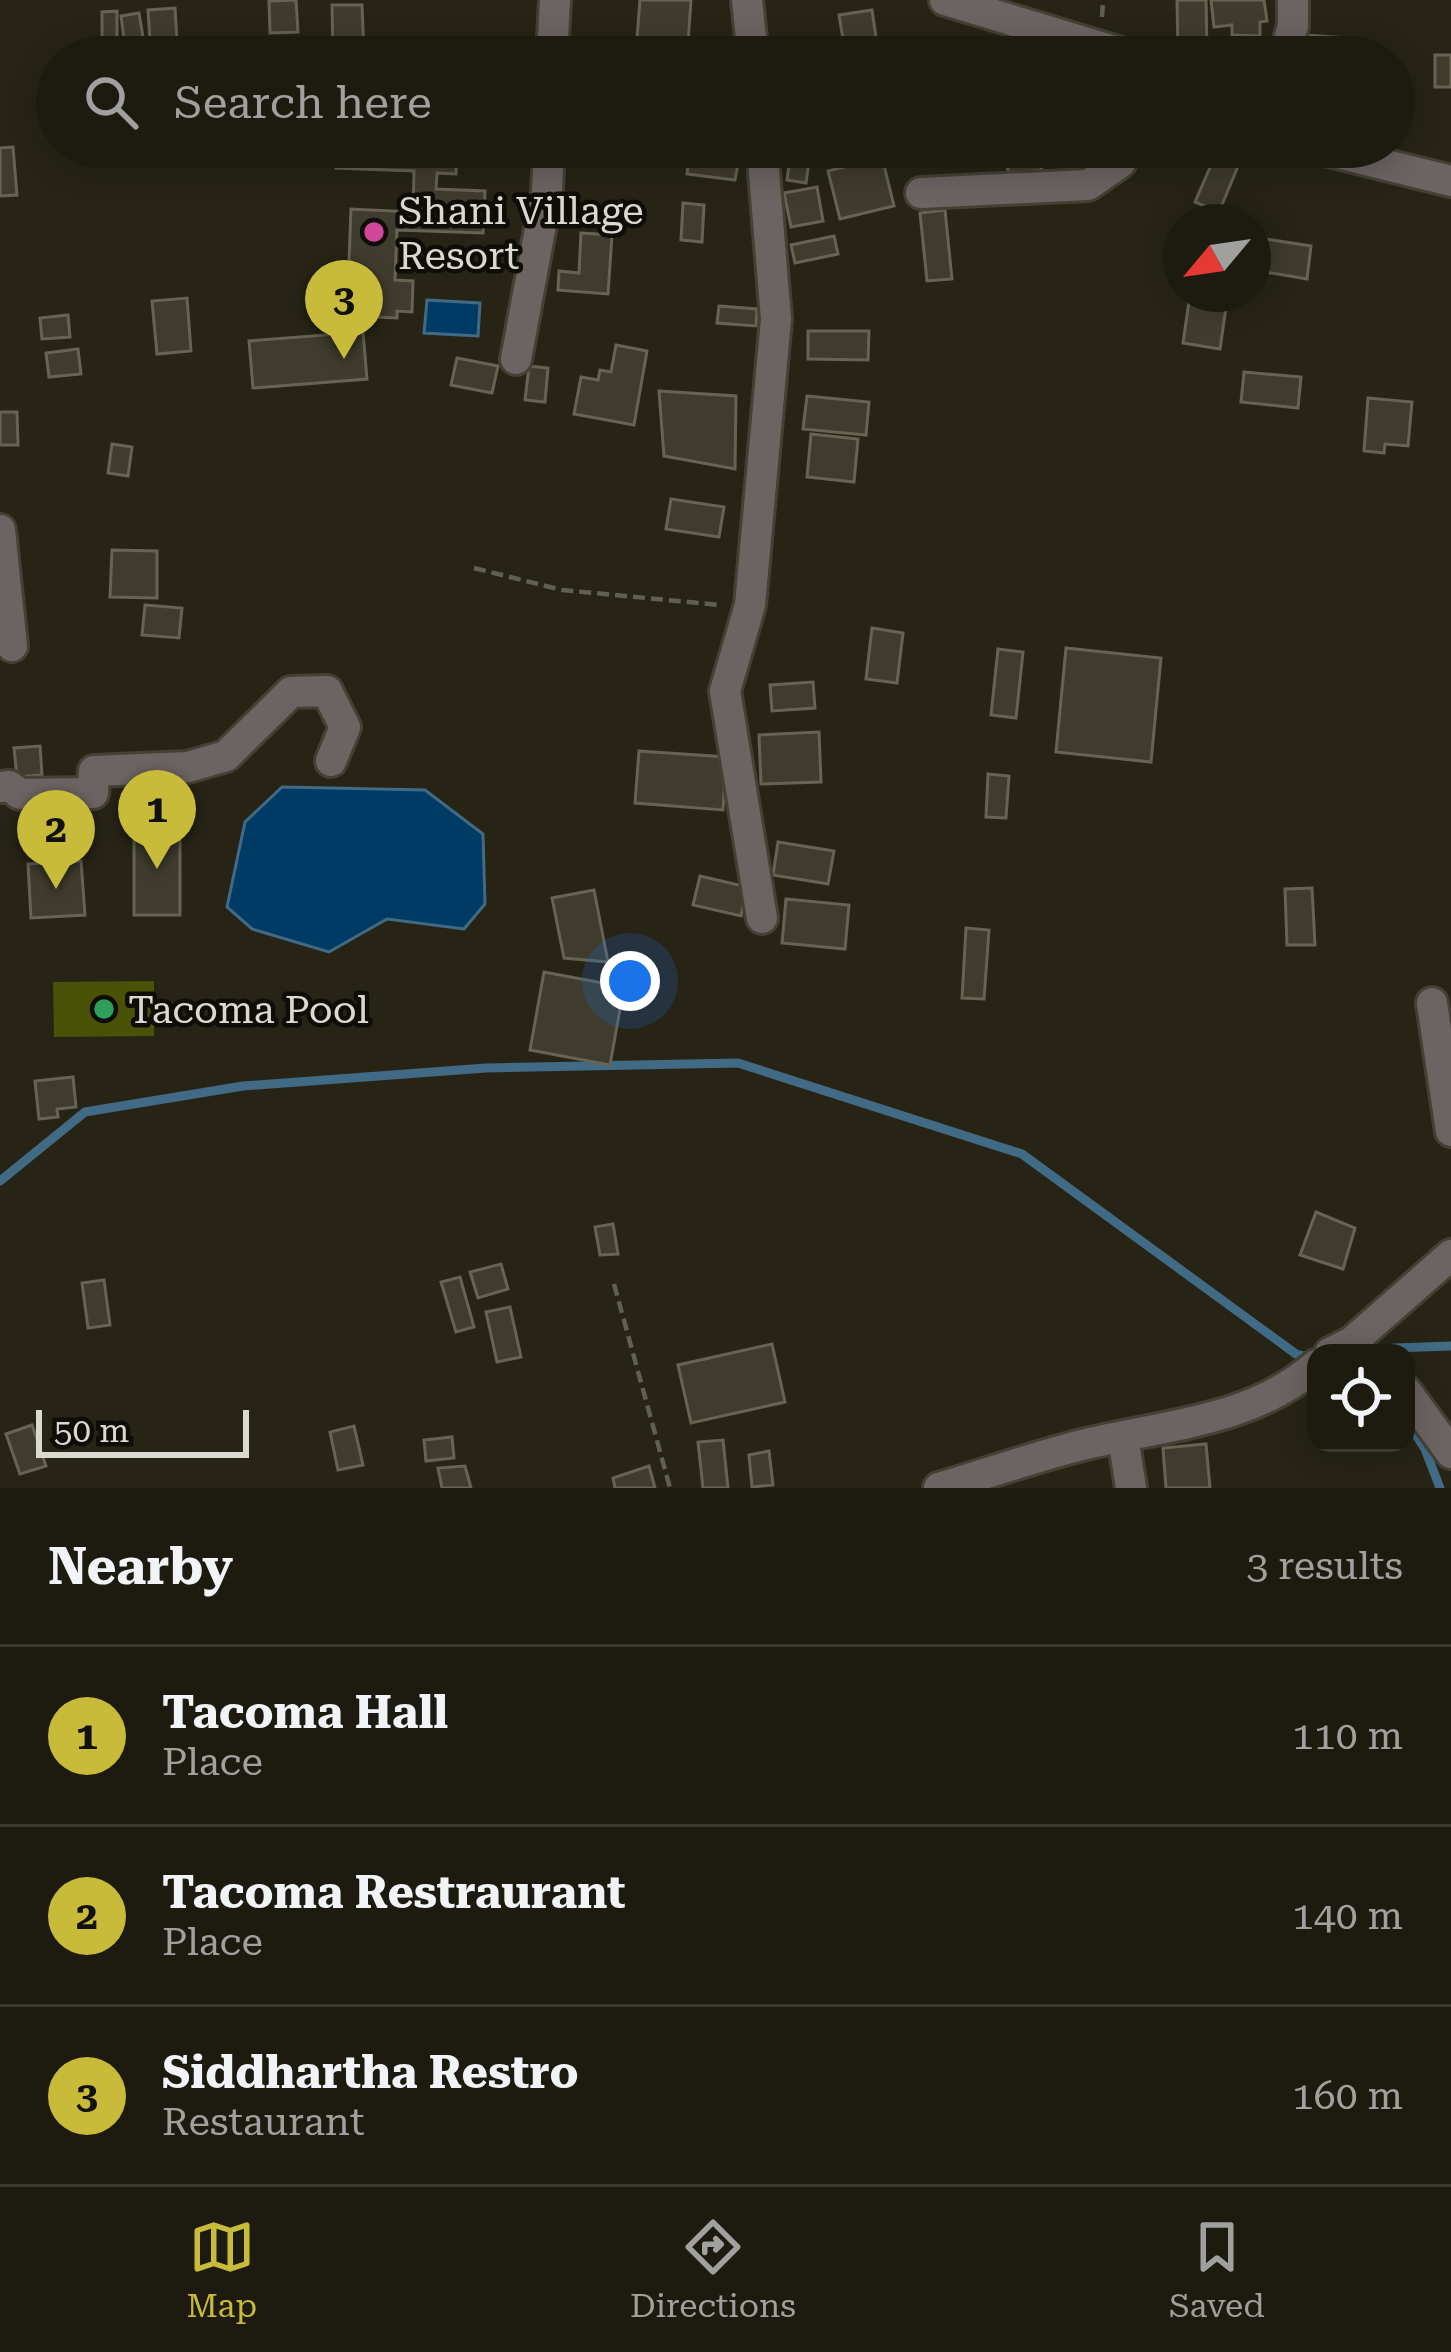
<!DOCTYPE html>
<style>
body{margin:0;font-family:"Roboto Serif",serif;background:#252419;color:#f1f3f6}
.controls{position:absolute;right:36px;bottom:36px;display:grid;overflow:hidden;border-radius:24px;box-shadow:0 6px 30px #0003}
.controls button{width:108px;height:108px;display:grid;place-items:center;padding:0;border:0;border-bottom:3px solid #3b3930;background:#1d1b10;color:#f1f3f6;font:60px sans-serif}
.compass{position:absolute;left:1163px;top:204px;width:108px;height:108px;border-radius:50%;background:#1d1b10;box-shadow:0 6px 30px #0003;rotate:241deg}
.scale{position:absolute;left:36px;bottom:30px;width:213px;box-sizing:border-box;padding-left:12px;border:6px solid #dad8cf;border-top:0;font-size:33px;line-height:42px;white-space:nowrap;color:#dad8cf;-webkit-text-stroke:9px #0f0d08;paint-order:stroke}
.you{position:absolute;left:630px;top:981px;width:42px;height:42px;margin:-30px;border:9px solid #fff;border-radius:50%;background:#1a73e8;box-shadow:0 0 0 18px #1a73e833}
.badge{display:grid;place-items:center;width:78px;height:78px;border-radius:50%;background:#c9bb3a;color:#111;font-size:39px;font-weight:700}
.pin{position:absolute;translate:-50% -99px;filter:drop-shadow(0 3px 6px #0008)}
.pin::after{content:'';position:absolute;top:63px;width:42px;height:36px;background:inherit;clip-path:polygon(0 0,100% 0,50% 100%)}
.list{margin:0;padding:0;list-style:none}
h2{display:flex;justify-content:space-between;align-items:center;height:156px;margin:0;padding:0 48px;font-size:51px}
h2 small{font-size:39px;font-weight:400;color:#a0a19f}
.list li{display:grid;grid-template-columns:78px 1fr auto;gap:36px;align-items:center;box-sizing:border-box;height:180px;padding:0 48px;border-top:3px solid #3b3930}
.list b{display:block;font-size:45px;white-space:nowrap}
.list p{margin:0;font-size:39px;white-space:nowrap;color:#a0a19f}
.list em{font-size:39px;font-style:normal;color:#a0a19f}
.icon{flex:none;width:66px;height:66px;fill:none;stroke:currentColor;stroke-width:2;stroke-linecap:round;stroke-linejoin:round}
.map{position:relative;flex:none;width:1451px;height:1488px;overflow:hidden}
.search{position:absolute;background:#1d1b10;box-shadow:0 6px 30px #0003;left:36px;right:36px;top:36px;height:132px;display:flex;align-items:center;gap:30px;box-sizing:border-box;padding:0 42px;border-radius:66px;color:#a0a19f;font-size:45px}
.sheet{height:696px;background:#1d1b10}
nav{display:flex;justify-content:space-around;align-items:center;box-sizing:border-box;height:168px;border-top:3px solid #3b3930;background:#1d1b10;font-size:33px;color:#a0a19f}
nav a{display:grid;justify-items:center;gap:6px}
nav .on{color:#c9bb3a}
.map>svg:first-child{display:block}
.green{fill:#495206}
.water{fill:#003b65;stroke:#416a85;stroke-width:3}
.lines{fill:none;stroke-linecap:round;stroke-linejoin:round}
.stream{stroke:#416a85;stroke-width:9}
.building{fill:#3f3c2d;stroke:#666353;stroke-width:3}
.minor-casing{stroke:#444134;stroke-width:36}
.path{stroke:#615e52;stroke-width:4.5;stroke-dasharray:12 6;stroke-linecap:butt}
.minor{stroke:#6c6462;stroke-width:30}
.hotel-dot{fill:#d1479c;stroke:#0f0d08;stroke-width:4.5}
.leisure-dot{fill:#2e9e5b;stroke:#0f0d08;stroke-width:4.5}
.labels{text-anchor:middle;stroke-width:9;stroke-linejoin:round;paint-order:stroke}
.poi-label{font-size:39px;fill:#dad8cf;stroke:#0f0d08;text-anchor:start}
</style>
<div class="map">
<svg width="1451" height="1488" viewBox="0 0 1451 1488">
<rect width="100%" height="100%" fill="#272416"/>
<polygon class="green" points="154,981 154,1036 54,1037 53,982"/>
<g class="water">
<polygon points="427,300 480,303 478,336 424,333"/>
<polygon points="282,787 425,790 483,834 485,904 464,929 387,919 329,952 252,929 227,907 245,822"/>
</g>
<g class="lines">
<g class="stream">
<polyline points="0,1181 85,1112 243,1086 486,1068 738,1063 1022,1154 1296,1354 1316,1359"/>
<polyline points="1394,1348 1451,1346"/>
<polyline points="1406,1419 1425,1449 1440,1488"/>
</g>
</g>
<g class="building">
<polygon points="296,0 298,32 270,33 269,1"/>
<polygon points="640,0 691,0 687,57 636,51"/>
<polygon points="1177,0 1206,0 1207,52 1178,53"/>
<polygon points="1211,0 1264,0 1267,21 1260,22 1260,36 1232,35 1232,25 1214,27"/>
<polygon points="332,5 362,5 364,55 333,56"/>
<polygon points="175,8 178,57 151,57 148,10"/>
<polygon points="872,10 879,57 846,57 839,15"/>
<polygon points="117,11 117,39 102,39 102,12"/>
<polygon points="139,13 143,37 124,39 121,16"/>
<polygon points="1305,35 1347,38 1345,57 1304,57"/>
<rect x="1435" y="55" width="16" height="32"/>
<polygon points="13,147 17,195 0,196 0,148"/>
<polygon points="86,147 124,147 126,155 89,163"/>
<polygon points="337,147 457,149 456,174 437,173 436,189 485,191 483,233 397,230 395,280 413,281 412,312 397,311 397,318 347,316 351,209 413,212 414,171 336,168"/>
<polygon points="690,147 740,154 735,180 687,174"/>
<polygon points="1003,147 1038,147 1042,170 1009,175"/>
<polygon points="1218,149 1241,159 1219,212 1195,202"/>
<polygon points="791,151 810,154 806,183 787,180"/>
<polygon points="882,157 894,206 840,219 828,171"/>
<polygon points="817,187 823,221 791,227 784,193"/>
<polygon points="683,203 704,205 702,242 681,240"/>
<polygon points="945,210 952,279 927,281 920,213"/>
<polygon points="581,233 612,235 608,294 558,290 559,271 579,273"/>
<polygon points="834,236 838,254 795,263 791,245"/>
<polygon points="1253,237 1311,246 1307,279 1253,270"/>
<polygon points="1190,294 1228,294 1220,349 1183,343"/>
<polygon points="187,298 191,351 157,354 152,301"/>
<polygon points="719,306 757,309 756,326 717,323"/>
<polygon points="68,315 70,337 42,339 40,318"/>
<polygon points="808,331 869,331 868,360 808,359"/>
<polygon points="363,332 367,379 253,388 249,341"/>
<polygon points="616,345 647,351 634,425 574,414 581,377 598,380 600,370 611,372"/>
<polygon points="78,349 81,374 49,377 46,353"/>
<polygon points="457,358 498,366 492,393 451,385"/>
<polygon points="529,366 548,368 545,402 525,400"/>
<polygon points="1244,372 1301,377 1298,408 1241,402"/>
<polygon points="659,391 736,396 735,469 664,456"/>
<polygon points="807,396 869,402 866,435 803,429"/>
<polygon points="1368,398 1412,402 1408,446 1385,444 1384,453 1364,451"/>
<polygon points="0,412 17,412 18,445 0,445"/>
<polygon points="811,434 858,439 854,482 807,477"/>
<polygon points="112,444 132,447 128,476 108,473"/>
<polygon points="671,499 724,507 719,537 666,529"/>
<polygon points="112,550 157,551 157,598 110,597"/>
<polygon points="145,605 182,608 179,638 142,635"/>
<polygon points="872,628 903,633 897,683 866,679"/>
<polygon points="1066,648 1161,658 1151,762 1056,752"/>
<polygon points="998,649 1023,652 1016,718 991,715"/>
<polygon points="813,682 815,708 772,711 770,685"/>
<polygon points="819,732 821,782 761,784 759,735"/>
<polygon points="40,746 42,775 17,777 14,748"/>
<polygon points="639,751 726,757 723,810 635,803"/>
<polygon points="988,774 1009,776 1006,818 986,817"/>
<polygon points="134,823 180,824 180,915 134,915"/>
<polygon points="778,842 834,851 828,884 773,875"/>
<polygon points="81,861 85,915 31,918 28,864"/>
<polygon points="700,876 747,887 741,916 693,905"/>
<polygon points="1312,888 1315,945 1287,945 1285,889"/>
<polygon points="594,890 608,962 564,958 552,898"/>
<polygon points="786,899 849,905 845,949 782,943"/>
<polygon points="966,928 989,930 984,999 962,998"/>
<polygon points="544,972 624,987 610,1065 530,1050"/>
<polygon points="73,1077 76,1107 57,1109 58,1117 39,1119 35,1081"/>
<polygon points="1316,1212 1355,1228 1343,1269 1300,1255"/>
<polygon points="613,1224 618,1254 600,1255 595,1227"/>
<polygon points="501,1264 508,1289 478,1298 470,1272"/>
<polygon points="460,1277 474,1327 456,1332 441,1282"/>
<polygon points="104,1280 110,1325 88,1328 82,1283"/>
<polygon points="510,1307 521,1357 497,1362 486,1312"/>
<polygon points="772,1344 785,1402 691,1423 678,1365"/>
<polygon points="32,1425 46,1466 20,1474 6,1434"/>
<polygon points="354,1426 363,1465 338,1470 330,1432"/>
<polygon points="452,1437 454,1458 426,1461 424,1440"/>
<polygon points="723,1440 728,1488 703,1488 698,1442"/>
<polygon points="1206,1444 1210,1488 1166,1488 1163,1448"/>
<polygon points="769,1451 773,1485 752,1487 749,1455"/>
<polygon points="465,1466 471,1488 442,1488 438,1468"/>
<polygon points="649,1466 655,1488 615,1488 613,1478"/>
</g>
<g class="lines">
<g class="minor-casing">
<g id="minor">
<polyline points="747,0 753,57"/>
<polyline points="945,0 1134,57"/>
<polyline points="552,57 555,0"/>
<polyline points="1284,57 1293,26 1293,0"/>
<polyline points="1313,147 1451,181"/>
<polyline points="921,193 1088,185 1120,163 1122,147"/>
<polyline points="516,359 547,192 549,147"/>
<polyline points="0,530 12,646"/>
<polyline points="0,787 9,786 20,794 93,793 94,771 188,767 226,756 291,692 327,691 345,727 331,761"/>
<polyline points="762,918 725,691 750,605 776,319 762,147"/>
<polyline points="1432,1003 1451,1131"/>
<polyline points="1330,1353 1352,1342 1451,1255"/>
<polyline points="1406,1391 1451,1453"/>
<polyline points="1123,1437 1131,1488"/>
<path d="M939,1488C986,1474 1034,1457 1082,1445C1162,1425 1252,1422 1316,1365"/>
</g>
</g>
<g class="path">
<polyline points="1102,17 1103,0"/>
<polyline points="474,568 562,590 720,605"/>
<polyline points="614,1284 670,1488"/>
</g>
<use href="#minor" class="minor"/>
</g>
<circle class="hotel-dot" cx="374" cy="232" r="12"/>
<circle class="leisure-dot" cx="104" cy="1009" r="12"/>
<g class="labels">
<g class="poi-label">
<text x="398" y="224">Shani Village<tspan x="398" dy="45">Resort</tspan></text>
<text x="128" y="1023">Tacoma Pool</text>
</g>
</g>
</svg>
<div class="controls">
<button><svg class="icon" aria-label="locate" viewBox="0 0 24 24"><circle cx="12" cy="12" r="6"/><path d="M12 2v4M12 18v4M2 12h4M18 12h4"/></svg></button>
</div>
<svg class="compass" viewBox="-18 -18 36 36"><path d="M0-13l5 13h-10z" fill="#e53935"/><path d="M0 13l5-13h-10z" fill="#a0a19f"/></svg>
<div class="scale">50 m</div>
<div class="you"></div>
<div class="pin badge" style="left:157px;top:869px">1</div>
<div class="pin badge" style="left:56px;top:889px">2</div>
<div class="pin badge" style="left:344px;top:359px">3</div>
<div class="search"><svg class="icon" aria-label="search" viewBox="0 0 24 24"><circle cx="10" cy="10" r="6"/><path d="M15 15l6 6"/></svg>Search here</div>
</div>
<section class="sheet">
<h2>Nearby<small>3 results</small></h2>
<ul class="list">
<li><span class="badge">1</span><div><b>Tacoma Hall</b><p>Place</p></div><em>110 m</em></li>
<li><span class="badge">2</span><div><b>Tacoma Restraurant</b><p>Place</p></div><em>140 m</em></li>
<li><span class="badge">3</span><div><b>Siddhartha Restro</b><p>Restaurant</p></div><em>160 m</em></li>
</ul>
</section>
<nav>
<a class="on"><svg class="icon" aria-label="map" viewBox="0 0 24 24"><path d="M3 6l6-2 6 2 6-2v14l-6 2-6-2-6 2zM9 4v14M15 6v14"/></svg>Map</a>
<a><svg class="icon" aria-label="directions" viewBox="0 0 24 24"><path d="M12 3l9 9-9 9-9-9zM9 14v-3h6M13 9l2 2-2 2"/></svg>Directions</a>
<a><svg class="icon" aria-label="saved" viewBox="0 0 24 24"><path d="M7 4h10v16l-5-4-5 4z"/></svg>Saved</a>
</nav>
